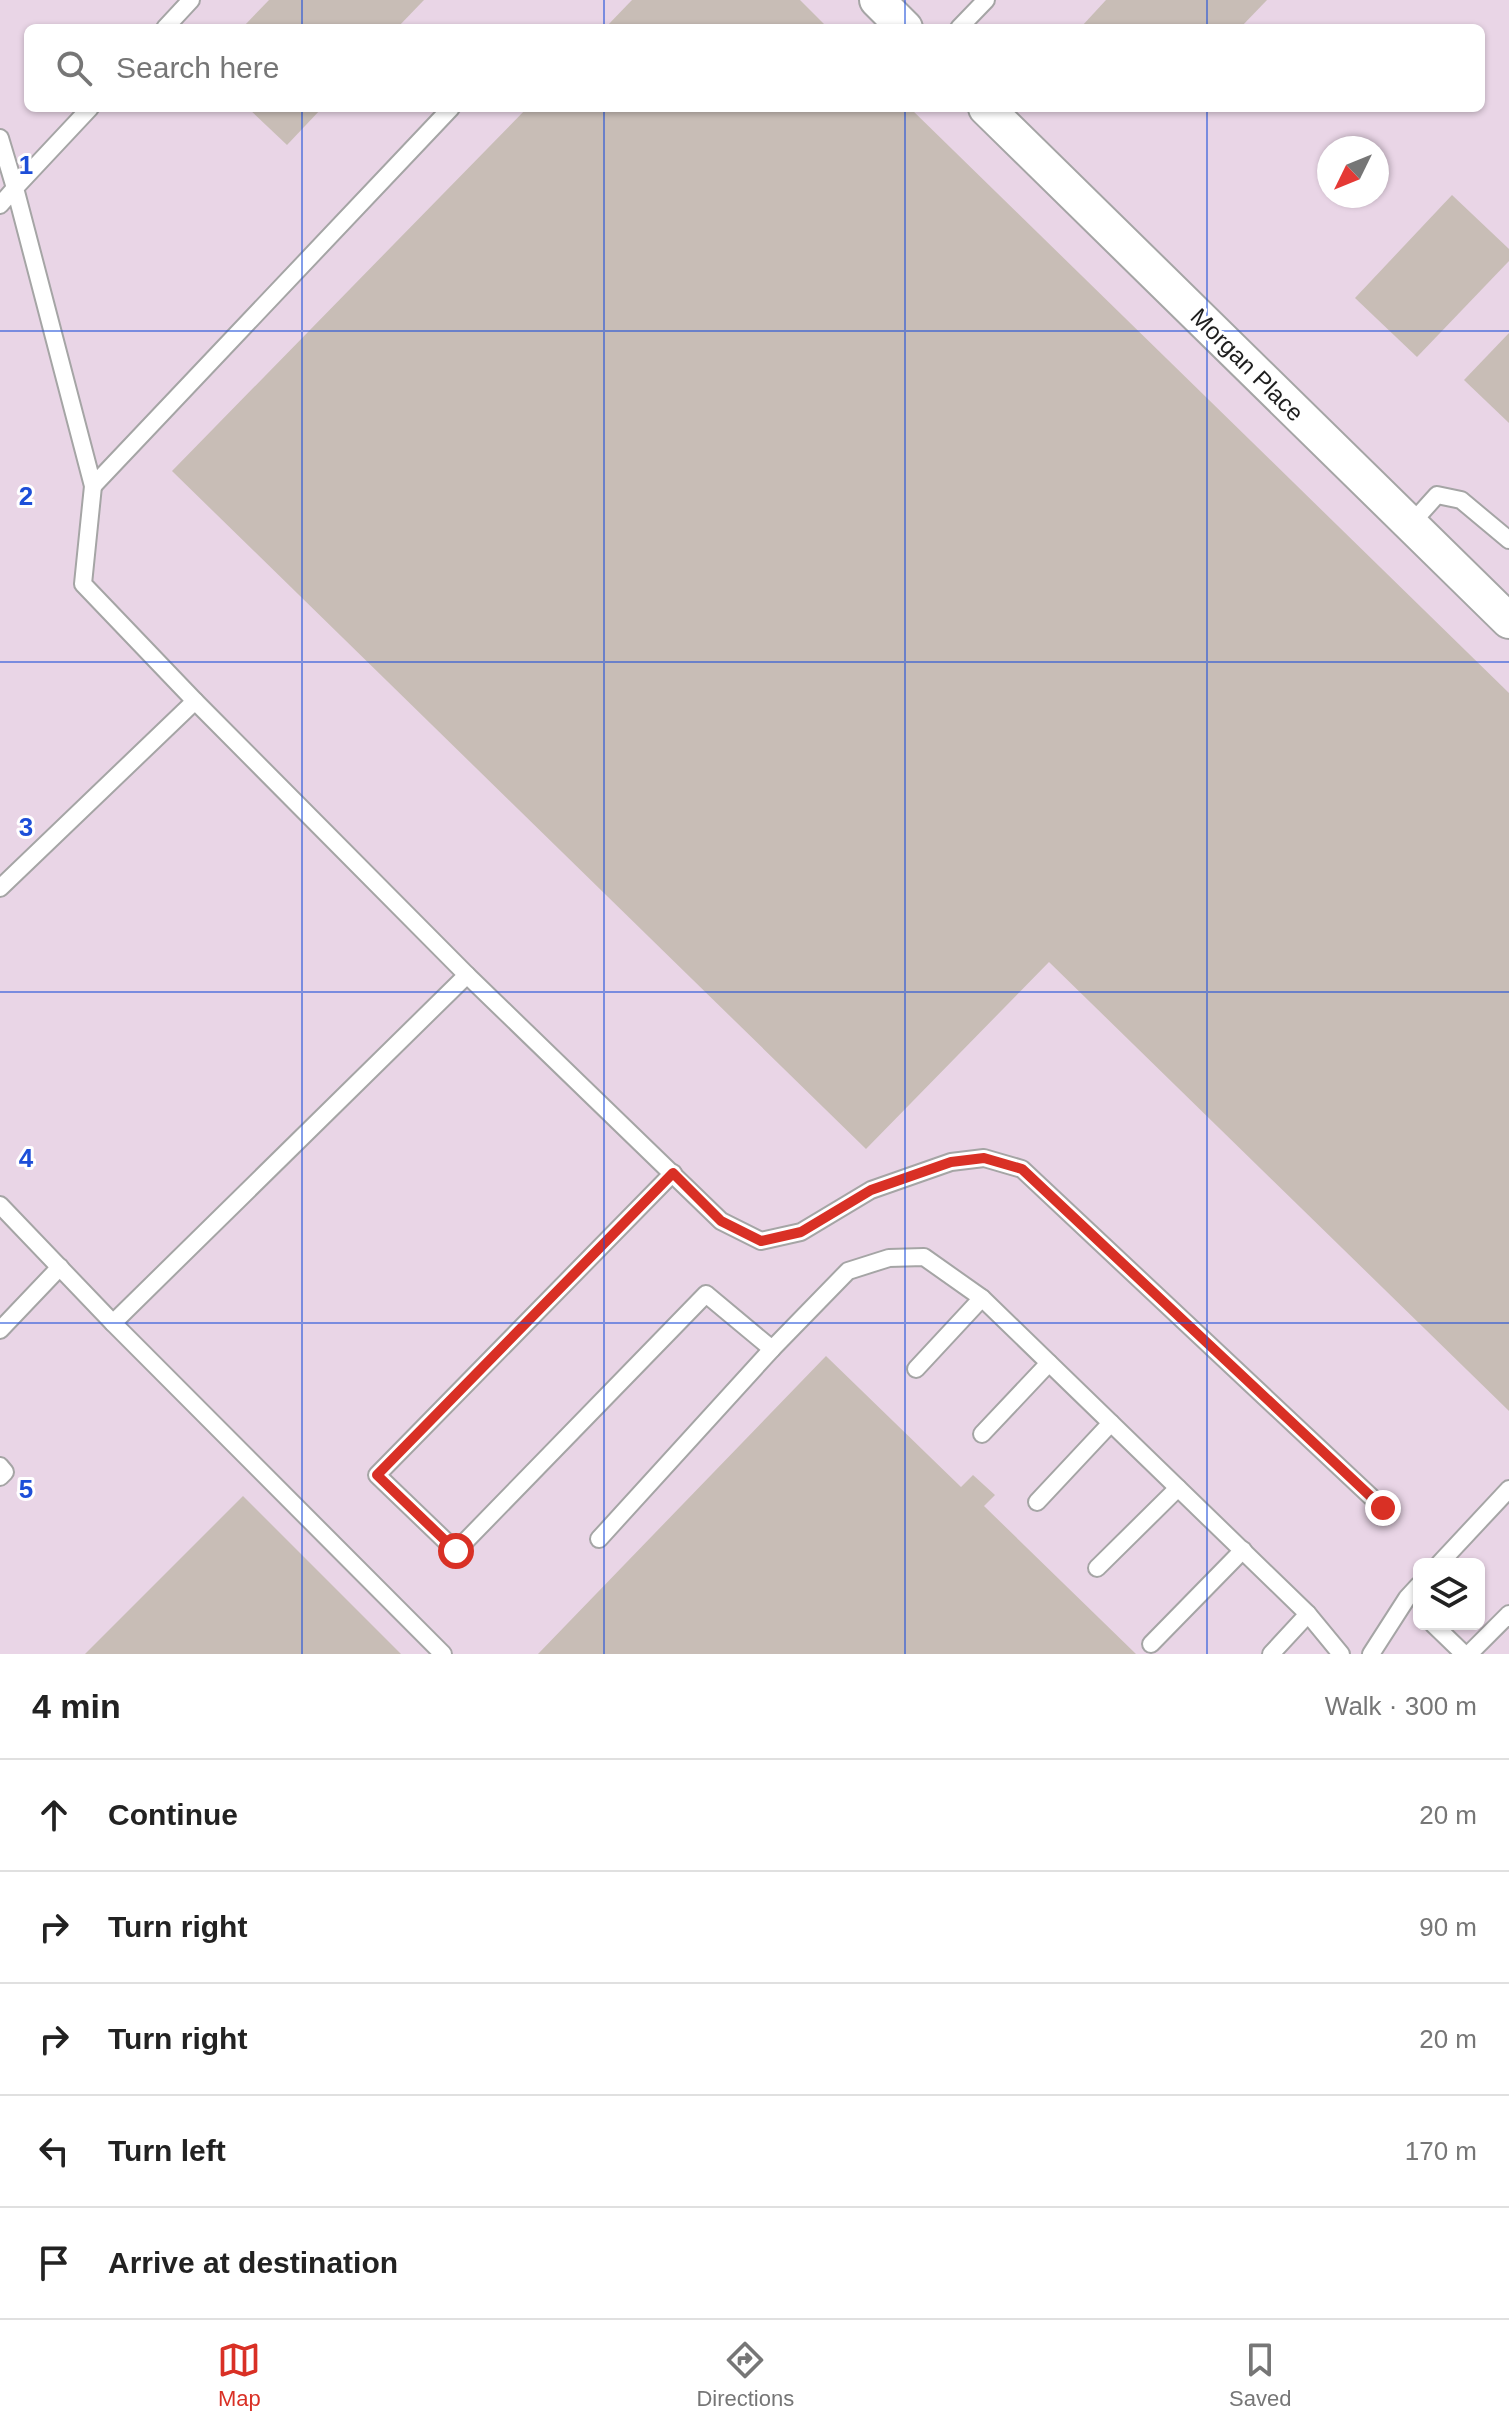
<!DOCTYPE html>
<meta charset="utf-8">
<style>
body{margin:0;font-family:Arial,sans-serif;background:#f2f2f2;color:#222}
.controls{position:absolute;right:24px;bottom:24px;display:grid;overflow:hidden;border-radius:12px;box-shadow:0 2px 6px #0004}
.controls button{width:72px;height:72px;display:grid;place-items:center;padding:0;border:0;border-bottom:2px solid #e0e0e0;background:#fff;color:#222;font:40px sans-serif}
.compass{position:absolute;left:1317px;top:136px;width:72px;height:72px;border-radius:50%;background:#fff;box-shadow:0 2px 6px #0004;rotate:227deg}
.stop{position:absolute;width:24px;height:24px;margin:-18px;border:6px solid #d93025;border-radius:50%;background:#fff}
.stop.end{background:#d93025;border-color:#fff;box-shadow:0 2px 8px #0008}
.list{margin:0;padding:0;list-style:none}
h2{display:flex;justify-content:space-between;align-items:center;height:104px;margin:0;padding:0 32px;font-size:34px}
h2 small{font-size:26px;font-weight:400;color:#767676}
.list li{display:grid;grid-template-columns:52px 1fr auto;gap:24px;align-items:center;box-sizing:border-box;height:112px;padding:0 32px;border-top:2px solid #e0e0e0}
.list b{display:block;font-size:30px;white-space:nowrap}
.list em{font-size:26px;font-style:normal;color:#767676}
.icon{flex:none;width:44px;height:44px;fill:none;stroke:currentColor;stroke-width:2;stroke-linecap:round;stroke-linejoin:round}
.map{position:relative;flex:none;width:1509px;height:1654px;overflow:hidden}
.search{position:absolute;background:#fff;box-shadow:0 2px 6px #0004;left:24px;right:24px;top:24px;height:88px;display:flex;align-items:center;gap:20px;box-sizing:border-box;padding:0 28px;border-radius:12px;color:#767676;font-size:30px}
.sheet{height:664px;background:#fff}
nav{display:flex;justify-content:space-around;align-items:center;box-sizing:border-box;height:112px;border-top:2px solid #e0e0e0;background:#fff;font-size:22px;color:#767676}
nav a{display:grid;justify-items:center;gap:4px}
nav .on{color:#d93025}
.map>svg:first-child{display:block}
.industrial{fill:#e9d5e6;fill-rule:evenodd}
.building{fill:#c8bdb6}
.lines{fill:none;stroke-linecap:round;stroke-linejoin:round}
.service-casing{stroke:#a5a5a5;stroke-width:20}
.minor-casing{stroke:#a5a5a5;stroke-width:38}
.service{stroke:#fff;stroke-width:16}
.minor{stroke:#fff;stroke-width:34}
.route{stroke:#d93025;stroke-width:10}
.grid{fill:none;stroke:#1d4ed8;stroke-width:2;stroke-opacity:0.55}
.labels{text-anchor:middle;stroke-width:6;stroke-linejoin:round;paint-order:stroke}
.street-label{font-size:24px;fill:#1e1e1e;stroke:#fff}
.grid-label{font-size:26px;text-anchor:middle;font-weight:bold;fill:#1d4ed8;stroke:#fff;stroke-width:6;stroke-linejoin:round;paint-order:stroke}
</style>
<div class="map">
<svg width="1509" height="1654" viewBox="0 0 1509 1654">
<rect width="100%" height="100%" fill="#f0ebe3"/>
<path class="industrial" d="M0,0H1509V1654H0ZM28,28H1481V108H28ZM1329,148H1377V196H1329ZM1419,1564H1479V1624H1419Z"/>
<g class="building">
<polygon points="269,0 424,0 397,28 242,28"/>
<polygon points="632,0 800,0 828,28 605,28"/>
<polygon points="1106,0 1267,0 1240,28 1084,28 1082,26"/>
<polygon points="248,108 322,108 287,145"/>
<polygon points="527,108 910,108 1509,693 1509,1411 1049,962 866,1149 172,471"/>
<polygon points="1452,195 1509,249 1509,261 1417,357 1355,298"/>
<polygon points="1509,333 1509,423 1464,380"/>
<polygon points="826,1356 961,1487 973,1475 995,1495 984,1506 1136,1654 538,1654"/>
<polygon points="243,1496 401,1654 85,1654"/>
</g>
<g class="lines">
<g class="service-casing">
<g id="service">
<polyline points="165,28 191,0"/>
<polyline points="959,28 986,0"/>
<polyline points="90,108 15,188 93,486 83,584 195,701 467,975"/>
<polyline points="0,138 15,188 0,205"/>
<polyline points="93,486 451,108"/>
<polyline points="1410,525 1437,495 1461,500 1509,540"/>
<polyline points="0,888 195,701"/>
<polyline points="673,1173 377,1475 456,1551 706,1294 772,1349 848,1271 889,1258 924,1257 982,1298 1308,1614 1341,1654"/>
<polyline points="0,1205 113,1323"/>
<polyline points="0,1330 60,1267"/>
<polyline points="916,1369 982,1298"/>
<polyline points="982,1434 1049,1363"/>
<polyline points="0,1466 5,1472 0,1477"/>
<polyline points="1037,1502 1111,1423"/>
<polyline points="599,1539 772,1349"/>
<polyline points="1439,1564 1509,1489"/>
<polyline points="1097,1568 1178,1488"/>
<polyline points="1433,1624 1464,1654"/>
<polyline points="1151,1644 1243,1550"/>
<polyline points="443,1654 113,1323 467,975 721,1221 761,1241 801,1232 871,1190 951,1162 984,1158 1022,1169 1383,1508"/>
<polyline points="1271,1654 1308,1614"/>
<polyline points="1371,1654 1407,1598 1419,1585"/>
<polyline points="1469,1654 1509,1614"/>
</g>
</g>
<g class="minor-casing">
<g id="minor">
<polyline points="877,0 905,28"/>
<polyline points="986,108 1509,621"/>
</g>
</g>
<use href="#service" class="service"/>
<use href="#minor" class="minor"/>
</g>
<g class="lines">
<polyline class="route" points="456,1551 377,1475 673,1173 721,1221 761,1241 801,1232 871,1190 951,1162 984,1158 1022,1169 1383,1508"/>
</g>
<path class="grid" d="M302,0V28M604,0V28M905,0V28M1207,0V28M302,108V1654M604,108V1654M905,108V1654M1207,108V1654M0,331H1509M0,662H1509M0,992H1509M0,1323H1509"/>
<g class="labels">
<g class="street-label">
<text transform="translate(1247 365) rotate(45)" y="8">Morgan Place</text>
</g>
</g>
<g class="grid-label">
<text x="26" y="174">1</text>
<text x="26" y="505">2</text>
<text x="26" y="836">3</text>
<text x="26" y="1167">4</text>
<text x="26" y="1498">5</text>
</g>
</svg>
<div class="controls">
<button><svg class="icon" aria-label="layers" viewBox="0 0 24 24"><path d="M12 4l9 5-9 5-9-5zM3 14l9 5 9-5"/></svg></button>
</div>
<svg class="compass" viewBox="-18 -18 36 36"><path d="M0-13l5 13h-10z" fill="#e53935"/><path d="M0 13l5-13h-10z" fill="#767676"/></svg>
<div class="stop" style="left:456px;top:1551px"></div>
<div class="stop end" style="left:1383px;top:1508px"></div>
<div class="search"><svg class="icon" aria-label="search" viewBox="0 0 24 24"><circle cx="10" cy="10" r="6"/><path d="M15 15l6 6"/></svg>Search here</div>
</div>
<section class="sheet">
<h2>4 min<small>Walk · 300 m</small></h2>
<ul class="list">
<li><svg class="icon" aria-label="ahead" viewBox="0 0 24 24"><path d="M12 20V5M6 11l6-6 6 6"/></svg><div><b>Continue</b></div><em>20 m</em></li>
<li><svg class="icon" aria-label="right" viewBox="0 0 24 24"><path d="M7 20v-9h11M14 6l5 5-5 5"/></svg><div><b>Turn right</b></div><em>90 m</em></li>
<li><svg class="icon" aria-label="right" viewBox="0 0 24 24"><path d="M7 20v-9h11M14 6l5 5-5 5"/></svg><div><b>Turn right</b></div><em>20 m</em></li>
<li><svg class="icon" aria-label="left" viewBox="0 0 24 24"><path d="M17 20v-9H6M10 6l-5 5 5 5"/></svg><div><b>Turn left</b></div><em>170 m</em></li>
<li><svg class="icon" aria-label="arrive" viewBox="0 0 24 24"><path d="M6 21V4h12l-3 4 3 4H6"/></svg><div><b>Arrive at destination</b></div></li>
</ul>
</section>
<nav>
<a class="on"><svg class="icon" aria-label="map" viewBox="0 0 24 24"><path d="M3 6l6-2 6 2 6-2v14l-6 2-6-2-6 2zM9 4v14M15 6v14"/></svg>Map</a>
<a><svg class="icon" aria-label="directions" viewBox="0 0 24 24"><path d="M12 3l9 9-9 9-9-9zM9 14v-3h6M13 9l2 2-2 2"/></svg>Directions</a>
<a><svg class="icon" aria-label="saved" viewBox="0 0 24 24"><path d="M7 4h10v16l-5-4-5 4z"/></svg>Saved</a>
</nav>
